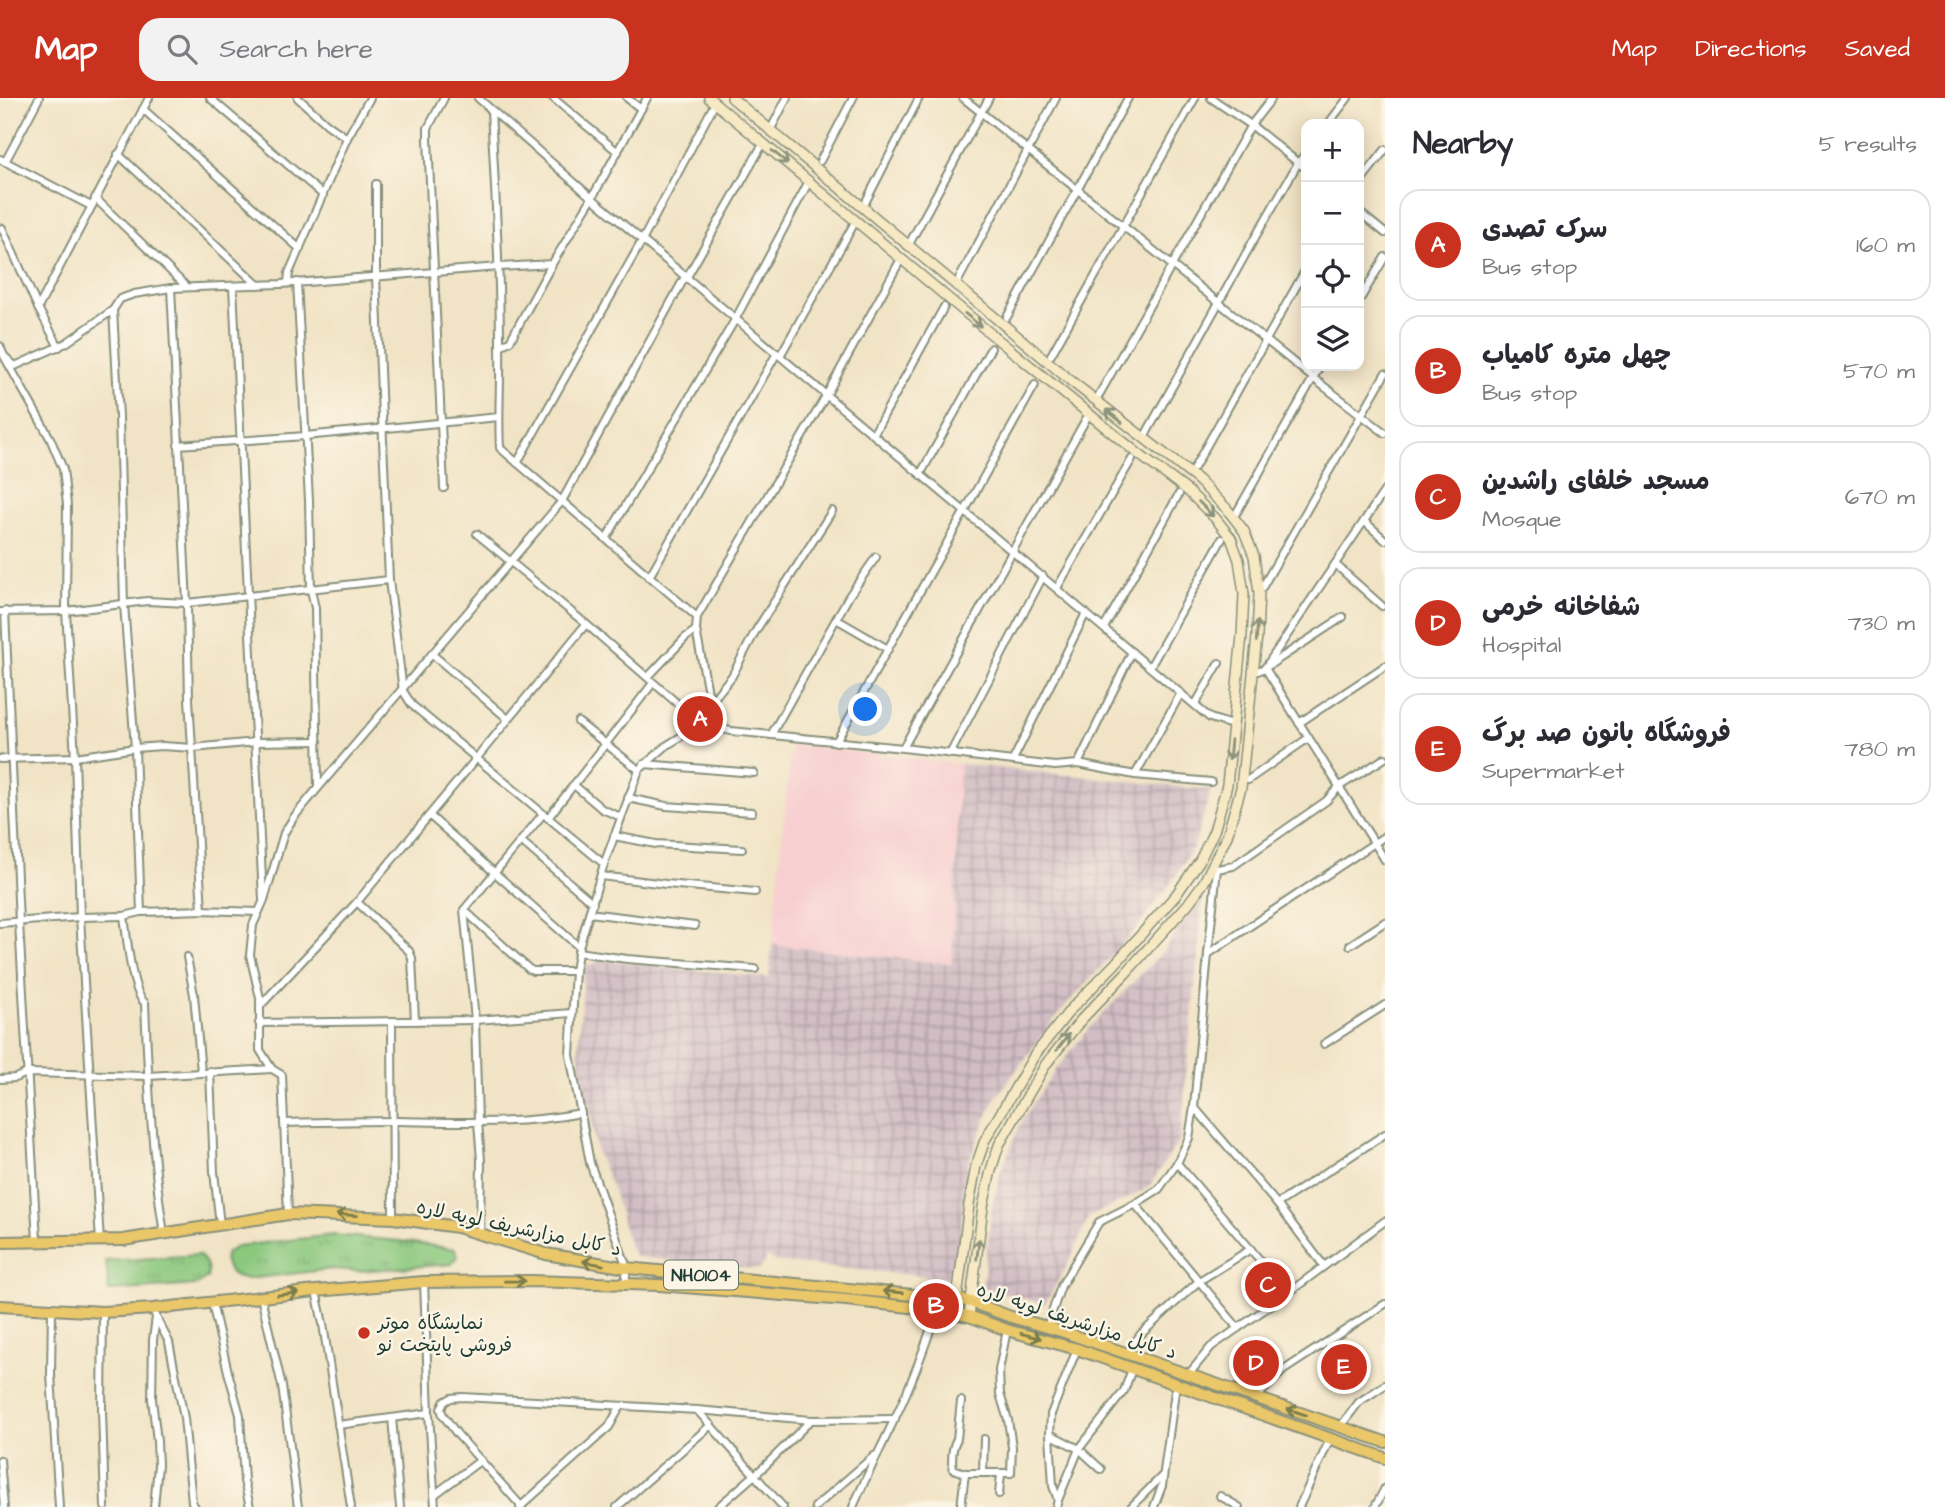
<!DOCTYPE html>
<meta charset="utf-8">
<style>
body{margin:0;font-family:"Architects Daughter","Playpen Sans Arabic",sans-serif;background:#f2f2f3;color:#2b2b33}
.controls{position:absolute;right:21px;top:21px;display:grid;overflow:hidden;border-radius:14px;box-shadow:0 4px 18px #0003}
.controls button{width:63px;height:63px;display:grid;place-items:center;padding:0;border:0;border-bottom:2px solid #e1e1e2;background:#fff;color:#2b2b33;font:35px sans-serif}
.you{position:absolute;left:866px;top:612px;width:24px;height:24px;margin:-18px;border:5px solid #fff;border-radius:50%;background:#1a73e8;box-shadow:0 0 0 10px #1a73e833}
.badge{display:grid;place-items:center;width:46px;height:46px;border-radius:50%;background:#c8321e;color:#fff;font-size:23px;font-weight:700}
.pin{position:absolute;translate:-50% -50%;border:4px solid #fff;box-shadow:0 2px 7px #0006}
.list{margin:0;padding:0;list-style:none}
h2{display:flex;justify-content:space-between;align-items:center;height:91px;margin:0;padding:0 28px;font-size:30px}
h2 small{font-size:23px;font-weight:400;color:#7c7c81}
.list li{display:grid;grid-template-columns:46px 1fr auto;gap:21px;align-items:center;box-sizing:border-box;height:112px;margin:0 14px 14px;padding:0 14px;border:2px solid #e1e1e2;border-radius:21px}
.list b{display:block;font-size:26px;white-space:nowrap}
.list p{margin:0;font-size:23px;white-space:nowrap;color:#7c7c81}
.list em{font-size:23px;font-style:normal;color:#7c7c81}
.icon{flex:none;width:38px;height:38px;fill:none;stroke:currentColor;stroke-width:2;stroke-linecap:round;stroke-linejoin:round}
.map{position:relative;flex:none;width:1385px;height:1409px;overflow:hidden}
header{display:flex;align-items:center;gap:42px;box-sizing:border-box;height:98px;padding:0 35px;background:#c8321e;color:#fff}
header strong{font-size:33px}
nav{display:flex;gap:38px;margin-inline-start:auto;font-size:24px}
.search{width:490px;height:63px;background:#f2f2f3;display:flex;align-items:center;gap:18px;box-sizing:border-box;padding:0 24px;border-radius:21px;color:#7c7c81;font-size:26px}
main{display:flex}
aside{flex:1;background:#fff}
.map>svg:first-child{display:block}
.built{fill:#f7cfd0}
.industrial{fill:url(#industrial-grid)}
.grass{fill:url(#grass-tufts);stroke:#558259;stroke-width:2}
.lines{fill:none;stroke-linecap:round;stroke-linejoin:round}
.street-casing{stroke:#88907c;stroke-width:10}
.secondary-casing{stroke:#88907c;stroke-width:12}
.highway-casing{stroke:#88907c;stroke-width:14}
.street{stroke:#fff;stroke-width:6}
.secondary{stroke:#f7e9c3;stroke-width:9}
.highway{stroke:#eac769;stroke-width:10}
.oneway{stroke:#8b937c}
.oneway2{stroke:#7a7b4c}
.poi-dot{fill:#c8321e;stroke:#fcf5e5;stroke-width:2.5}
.labels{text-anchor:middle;stroke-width:5;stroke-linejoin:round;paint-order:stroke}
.shield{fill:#fcf5e5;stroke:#617469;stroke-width:2}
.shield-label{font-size:18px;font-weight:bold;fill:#1f3d34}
.street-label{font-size:19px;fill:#1f3d34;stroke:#fcf5e5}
.poi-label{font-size:19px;fill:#1f3d34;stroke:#fcf5e5;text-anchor:start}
</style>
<header>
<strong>Map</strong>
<div class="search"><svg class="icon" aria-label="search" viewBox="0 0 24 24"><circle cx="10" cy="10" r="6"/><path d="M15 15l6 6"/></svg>Search here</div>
<nav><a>Map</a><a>Directions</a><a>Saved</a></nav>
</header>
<main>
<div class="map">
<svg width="1385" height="1409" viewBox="0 0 1385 1409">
<defs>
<pattern id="industrial-grid" width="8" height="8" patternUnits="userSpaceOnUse" patternTransform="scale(1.75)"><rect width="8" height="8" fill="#d2bdc5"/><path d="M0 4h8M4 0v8" fill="none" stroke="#aa9ba1"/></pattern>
<pattern id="grass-tufts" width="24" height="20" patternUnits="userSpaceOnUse" patternTransform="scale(1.75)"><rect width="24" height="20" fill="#8bc87e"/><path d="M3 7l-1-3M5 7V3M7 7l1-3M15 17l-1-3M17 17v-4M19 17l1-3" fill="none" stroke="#71a468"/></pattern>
</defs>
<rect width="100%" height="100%" fill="#fcf5e5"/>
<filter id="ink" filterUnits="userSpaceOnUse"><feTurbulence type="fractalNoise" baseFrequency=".0143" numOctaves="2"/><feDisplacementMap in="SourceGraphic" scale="14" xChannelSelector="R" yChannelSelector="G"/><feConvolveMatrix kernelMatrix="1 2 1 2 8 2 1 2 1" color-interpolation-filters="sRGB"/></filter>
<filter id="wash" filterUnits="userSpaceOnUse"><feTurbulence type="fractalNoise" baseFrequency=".00686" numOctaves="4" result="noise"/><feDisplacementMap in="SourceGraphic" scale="28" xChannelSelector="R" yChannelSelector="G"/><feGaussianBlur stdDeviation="1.57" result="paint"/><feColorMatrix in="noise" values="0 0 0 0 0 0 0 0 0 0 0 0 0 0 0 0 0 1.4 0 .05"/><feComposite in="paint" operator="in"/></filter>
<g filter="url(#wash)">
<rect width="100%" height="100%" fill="#f1e3c5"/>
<polygon class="built" points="791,646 960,666 952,866 772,847"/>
<g class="industrial">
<polygon points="960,666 1211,692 1193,750 1171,785 1135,832 1059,915 997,998 986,1021 969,1063 956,1181 776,1164 767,1159 760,1171 636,1159 630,1150 614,1095 597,1054 578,953 585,866 596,866 596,861 769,880 772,847 952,866"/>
<polygon points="1204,796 1180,1041 1148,1090 1089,1119 1070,1162 1045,1206 982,1189 993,1103 1002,1070 1022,1022 1055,973 1090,929 1159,858"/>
</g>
<g class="grass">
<path d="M334,1137L399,1143L455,1151L457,1159L451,1166L359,1173L332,1171L247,1181C234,1179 228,1175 224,1161L227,1155L237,1148Z"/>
<path d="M199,1157C207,1165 209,1169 207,1180L197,1187L109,1193L106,1163Z"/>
</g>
</g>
<g filter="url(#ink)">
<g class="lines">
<g class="street-casing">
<g id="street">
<polyline points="210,0 323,97"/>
<polyline points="298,0 328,27 347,40"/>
<polyline points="478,0 592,100 1210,620 1232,627"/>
<polyline points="553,0 618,54"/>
<polyline points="627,0 641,11"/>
<polyline points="963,0 1313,280 1385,335"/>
<polyline points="1211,0 1251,27 1306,71"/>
<polyline points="143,11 300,151"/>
<path d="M491,12C495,90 500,169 500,248C501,282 498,316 500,350L697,519"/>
<polyline points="1328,26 1348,0"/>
<polyline points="773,27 787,0"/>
<polyline points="118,56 258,187"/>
<polyline points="0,61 91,108"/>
<polyline points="820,63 853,0"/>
<polyline points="5,64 39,0"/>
<polyline points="1359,85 1385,52"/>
<polyline points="376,86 376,178 389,482 403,593 412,607 604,766"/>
<polyline points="95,100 187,189"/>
<polyline points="864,107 919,0"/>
<polyline points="1359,114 1385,135"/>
<polyline points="2,130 38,210 59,249"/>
<polyline points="908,148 989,0"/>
<polyline points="687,179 760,51"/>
<polyline points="958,183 1056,0"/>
<polyline points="288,184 289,175 347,40 370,0"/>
<polyline points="297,184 309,402 311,492 315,510 318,689"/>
<polyline points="233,188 263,801"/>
<polyline points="171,190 187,505 189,601 202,812"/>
<polyline points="1359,203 1385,159"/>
<polyline points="38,210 149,0"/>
<polyline points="113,212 119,319 124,506 135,650 141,814"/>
<polyline points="1007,219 1128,0"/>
<polyline points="0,248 4,258 15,268 66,245 113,212 120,201 134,196 171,190 281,186 499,169 552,166 592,100 647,0"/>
<polyline points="500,248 510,243 552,166"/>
<polyline points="1051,257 1195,0"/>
<polyline points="4,258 50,340 63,371 67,407 66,513 75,659 80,819 100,1144"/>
<polyline points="780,258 854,126"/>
<polyline points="1099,297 1251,27 1272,0"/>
<polyline points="874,335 944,209"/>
<polyline points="1146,336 1253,143 1298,65 1306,55"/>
<polyline points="178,347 305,338 499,319"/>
<polyline points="517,365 643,141 715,5"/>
<polyline points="1194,370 1306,171"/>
<polyline points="921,375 991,250"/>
<polyline points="444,390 428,41 428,30 444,0"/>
<polyline points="1237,414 1320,268"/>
<polyline points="1364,423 1385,442"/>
<polyline points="477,436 586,526 701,626 731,633 903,650 1055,668 1078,666 1135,677 1211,684"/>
<polyline points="606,441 736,220 807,87"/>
<polyline points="1335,466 1382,508"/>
<polyline points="649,479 777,255"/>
<polyline points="1057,490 1132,361"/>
<polyline points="1259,495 1385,276"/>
<polyline points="5,513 19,824 37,1143"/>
<polyline points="0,514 66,513 147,503 187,505 389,482"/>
<polyline points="836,521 888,551"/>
<polyline points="1104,530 1179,396"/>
<polyline points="432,556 508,621"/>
<polyline points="1150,569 1222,441"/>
<path d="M1265,570C1305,634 1345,698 1385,762"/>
<polyline points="1265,570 1385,392"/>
<polyline points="1253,575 1265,570 1343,519"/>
<polyline points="648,579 685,540 696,532"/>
<polyline points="710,605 732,578 755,534 832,413"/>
<polyline points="1195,607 1219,565"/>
<polyline points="578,624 639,672"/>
<polyline points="1299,625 1385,568"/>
<polyline points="771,637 849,498 876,459"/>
<polyline points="836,644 1035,287"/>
<polyline points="903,650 1086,321"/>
<polyline points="950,656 1043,478"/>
<polyline points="0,661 75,659 135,650 162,648 193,650 256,644 318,643"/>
<polyline points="1013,662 1086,515"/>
<polyline points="644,666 754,675"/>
<polyline points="1078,666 1132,554"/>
<polyline points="1135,677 1181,595"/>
<polyline points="1248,682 1307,641"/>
<polyline points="574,687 602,711 621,719"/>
<polyline points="628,700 666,708 752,714"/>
<polyline points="430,718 579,849"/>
<polyline points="548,720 653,585"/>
<polyline points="614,738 656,746 742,751"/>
<polyline points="521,743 593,805"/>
<polyline points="1217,771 1233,768 1326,703 1340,688 1385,660"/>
<polyline points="601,778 666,786 755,794"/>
<polyline points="357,804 409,853 412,860 415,923"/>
<polyline points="464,812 529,871 533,873 575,873"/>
<polyline points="589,815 695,828"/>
<path d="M124,818C127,838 131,894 145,905C148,982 152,1060 164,1136"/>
<polyline points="0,825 80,819 124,818 141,814 202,812 258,814"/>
<polyline points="1350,847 1385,824"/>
<polyline points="578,854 627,861 755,871"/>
<polyline points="1208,856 1385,738"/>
<polyline points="187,859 194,897 201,974"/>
<polyline points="260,908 357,804 476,661 586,526"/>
<polyline points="392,923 393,1120"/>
<polyline points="259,925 475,922 572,915"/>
<polyline points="1324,946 1385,907"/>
<polyline points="210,973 214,1074 220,1127"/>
<polyline points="0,981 15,980 27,975 148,978 272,971"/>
<polyline points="1194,1009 1277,1106 1324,1168"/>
<path d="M284,1025C321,1024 359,1023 397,1023C458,1024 520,1027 581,1015"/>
<polyline points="1177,1065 1288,1195"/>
<polyline points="1135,1106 1238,1230"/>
<polyline points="1277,1106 1385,1036"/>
<polyline points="288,1116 282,977 272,971 260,952 260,900 250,857 253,827 264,802 284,735 294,719 318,690 562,403 686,177"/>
<polyline points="480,1136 481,1062 478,1024 475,922 464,812 543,716"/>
<polyline points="424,1184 429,1315 435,1409"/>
<polyline points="625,1185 627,1170 590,1065 570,957 575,873 579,849 604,766 639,672 666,648 701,626 710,616 710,605 696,532 697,519 827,296 901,161"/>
<polyline points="316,1193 323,1226 351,1409"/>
<polyline points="261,1199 282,1288 298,1409"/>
<polyline points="212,1205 228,1274 240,1317 244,1383 250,1409"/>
<polyline points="52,1211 51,1276 59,1409"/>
<polyline points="153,1211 156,1219 153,1242 152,1301 157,1343 158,1367 154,1409"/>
<polyline points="103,1214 102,1312 105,1409"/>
<polyline points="157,1221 169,1244 178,1289 184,1320 192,1404 195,1409"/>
<polyline points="1047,1229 1061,1188 1099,1124 1135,1106 1159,1091 1177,1065 1189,1040 1194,1009 1208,856 1217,771 1213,769"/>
<polyline points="1127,1256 1140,1237 1199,1183 1251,1151"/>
<polyline points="1189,1276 1211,1249 1288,1195 1385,1123"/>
<polyline points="1256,1300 1284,1272 1385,1206"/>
<path d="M961,1303L957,1341C952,1349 951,1362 953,1371L965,1375H1011L1012,1349L1008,1322L1000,1296L999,1272L1007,1232"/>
<polyline points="697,1312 783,1409"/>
<polyline points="392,1320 400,1409"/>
<polyline points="338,1327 429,1315"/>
<polyline points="1340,1329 1359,1304 1385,1287"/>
<polyline points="1050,1336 1079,1351 1101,1371"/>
<polyline points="0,1362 4,1409"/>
<polyline points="983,1374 984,1341"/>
<polyline points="999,1396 1001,1376"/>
<polyline points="434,1397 481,1362"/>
<polyline points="1220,1398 1239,1409"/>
<polyline points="1058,1402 1079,1351 1124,1293 1132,1271"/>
<polyline points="520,1409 609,1329 620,1309"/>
<polyline points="522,1409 457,1336 443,1317 441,1311 444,1304 451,1300 462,1299 697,1312 811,1322 895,1321"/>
<polyline points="617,1409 711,1327"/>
<polyline points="718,1409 765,1368 811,1322"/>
<polyline points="815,1409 874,1358"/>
<path d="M853,1409C866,1379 881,1350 895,1320C912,1285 925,1249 937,1212"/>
<polyline points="961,1409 965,1375"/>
<polyline points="1056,1409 1058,1402 1053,1388 1050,1336 1051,1316 1077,1251"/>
<polyline points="1131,1409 1162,1378"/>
<polyline points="1154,1409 1162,1388 1176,1286"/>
<polyline points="1299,1409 1330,1341"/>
<polyline points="1375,1409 1385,1390"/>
</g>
</g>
<g class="secondary-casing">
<g id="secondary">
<polyline points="709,0 985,231 1137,355 1188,393 1216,421 1231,440 1239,462 1244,496 1242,537 1227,687 1214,733 1200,762 1176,797 1115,866 1070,912 1034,958 985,1042 976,1068 969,1107 955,1216"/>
<polyline points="732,0 1071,283 1198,382 1227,411 1244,433 1254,458 1259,495 1257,538 1241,690 1227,738 1204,784 1188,806 1125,876 1081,922 1046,966 999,1047 991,1072 983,1109 969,1218"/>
</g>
</g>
<g class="highway-casing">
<g id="highway">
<polyline points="0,1144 123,1142 288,1116 393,1120 457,1129 546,1156 627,1170 956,1201 971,1204 1011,1219 1061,1233 1385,1344"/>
<polyline points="0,1208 103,1214 153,1211 316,1193 424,1184 531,1183 659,1187 846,1202 937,1212 969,1218 1007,1232 1077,1251 1385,1360"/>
</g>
</g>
<use href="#street" class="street"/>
<use href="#secondary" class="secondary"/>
<use href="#highway" class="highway"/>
</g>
<defs><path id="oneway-shaft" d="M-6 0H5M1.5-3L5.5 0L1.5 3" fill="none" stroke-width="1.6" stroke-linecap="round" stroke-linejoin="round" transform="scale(1.75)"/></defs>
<g class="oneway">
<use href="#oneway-shaft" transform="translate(780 59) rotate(39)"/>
<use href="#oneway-shaft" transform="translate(973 222) rotate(39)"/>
<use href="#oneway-shaft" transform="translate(1114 318) rotate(-141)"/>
<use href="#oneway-shaft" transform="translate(1206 411) rotate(45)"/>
<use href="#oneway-shaft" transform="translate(1257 533) rotate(-86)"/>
<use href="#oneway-shaft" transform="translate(1230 652) rotate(95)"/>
<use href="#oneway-shaft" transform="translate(1063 944) rotate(-52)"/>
<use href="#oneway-shaft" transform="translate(978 1151) rotate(-83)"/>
</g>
<g class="oneway2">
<use href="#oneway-shaft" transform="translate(347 1117) rotate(-177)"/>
<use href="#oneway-shaft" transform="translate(593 1165) rotate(-169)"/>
<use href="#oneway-shaft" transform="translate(515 1183) rotate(-1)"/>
<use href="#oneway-shaft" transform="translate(893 1194) rotate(-175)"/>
<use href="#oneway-shaft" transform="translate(288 1196) rotate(-6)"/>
<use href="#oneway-shaft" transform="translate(1031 1238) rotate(14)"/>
<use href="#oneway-shaft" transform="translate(1297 1314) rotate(-161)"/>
</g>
</g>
<circle class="poi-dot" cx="364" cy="1235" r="7"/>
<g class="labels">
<rect class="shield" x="664" y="1162.5" width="74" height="29" rx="5"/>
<g class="shield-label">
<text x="701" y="1183">NH0104</text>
</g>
<g class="street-label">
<text transform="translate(519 1129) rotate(12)" y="7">د کابل مزارشریف لویه لاره</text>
<text transform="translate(1077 1222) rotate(18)" y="7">د کابل مزارشریف لویه لاره</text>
</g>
<g class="poi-label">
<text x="378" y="1231">نمایشگاه موتر<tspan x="378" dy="22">فروشی پایتخت نو</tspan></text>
</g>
</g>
</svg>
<div class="controls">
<button>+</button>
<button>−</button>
<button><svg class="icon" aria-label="locate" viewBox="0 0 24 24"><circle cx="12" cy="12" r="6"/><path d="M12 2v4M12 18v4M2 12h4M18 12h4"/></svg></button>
<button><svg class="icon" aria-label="layers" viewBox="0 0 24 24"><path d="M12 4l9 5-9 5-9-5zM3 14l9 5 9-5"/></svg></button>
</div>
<div class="you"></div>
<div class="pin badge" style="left:700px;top:621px">A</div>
<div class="pin badge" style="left:936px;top:1208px">B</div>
<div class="pin badge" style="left:1268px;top:1187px">C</div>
<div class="pin badge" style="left:1256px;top:1265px">D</div>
<div class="pin badge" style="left:1344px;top:1269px">E</div>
</div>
<aside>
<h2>Nearby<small>5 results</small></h2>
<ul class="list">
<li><span class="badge">A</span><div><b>سرک تصدی</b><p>Bus stop</p></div><em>160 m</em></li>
<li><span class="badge">B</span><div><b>چهل متره کامیاب</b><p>Bus stop</p></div><em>570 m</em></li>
<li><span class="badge">C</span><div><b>مسجد خلفای راشدین</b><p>Mosque</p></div><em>670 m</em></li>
<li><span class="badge">D</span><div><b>شفاخانه خرمی</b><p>Hospital</p></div><em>730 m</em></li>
<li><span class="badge">E</span><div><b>فروشگاه بانون صد برگ</b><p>Supermarket</p></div><em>780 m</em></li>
</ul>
</aside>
</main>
